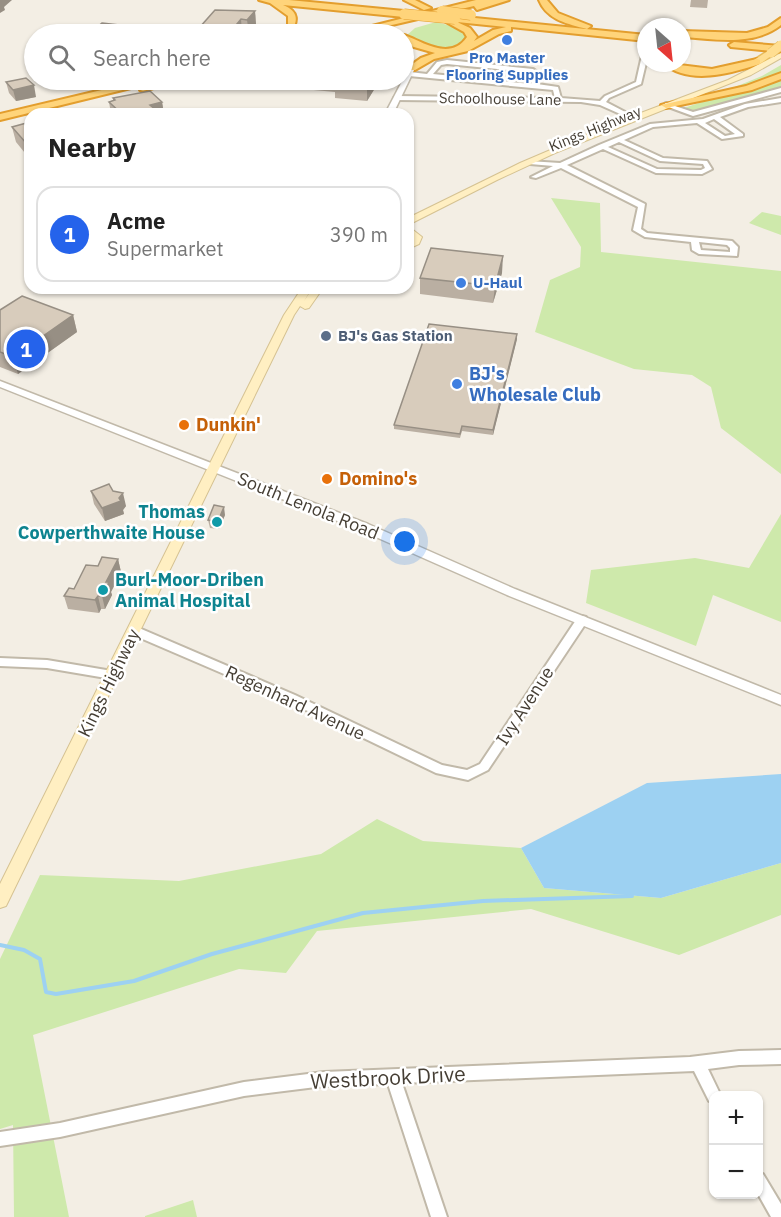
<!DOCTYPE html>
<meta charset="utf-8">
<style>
body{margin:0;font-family:"IBM Plex Sans",sans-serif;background:#f6f6f6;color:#222}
.controls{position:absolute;right:18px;bottom:18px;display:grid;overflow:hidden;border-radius:12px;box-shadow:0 2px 4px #0004}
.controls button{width:54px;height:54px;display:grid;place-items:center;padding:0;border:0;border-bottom:2px solid #e0e0e0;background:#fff;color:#222;font:30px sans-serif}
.compass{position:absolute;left:637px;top:18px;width:54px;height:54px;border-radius:50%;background:#fff;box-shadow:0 2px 4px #0004;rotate:153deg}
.you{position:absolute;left:405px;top:542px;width:21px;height:21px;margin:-15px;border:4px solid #fff;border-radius:50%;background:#1a73e8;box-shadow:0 0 0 9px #1a73e833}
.badge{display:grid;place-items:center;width:39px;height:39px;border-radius:50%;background:#2563eb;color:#fff;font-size:20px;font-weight:700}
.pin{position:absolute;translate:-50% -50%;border:3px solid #fff;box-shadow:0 2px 6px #0006}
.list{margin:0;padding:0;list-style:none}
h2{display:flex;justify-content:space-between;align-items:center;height:78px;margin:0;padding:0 24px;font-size:26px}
h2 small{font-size:20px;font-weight:400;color:#767676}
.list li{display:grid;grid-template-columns:39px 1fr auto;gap:18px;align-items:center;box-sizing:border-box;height:96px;margin:0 12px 12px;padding:0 12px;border:2px solid #e0e0e0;border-radius:18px}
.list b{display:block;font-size:22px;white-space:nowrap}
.list p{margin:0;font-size:20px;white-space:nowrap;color:#767676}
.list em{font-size:20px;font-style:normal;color:#767676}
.icon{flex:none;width:33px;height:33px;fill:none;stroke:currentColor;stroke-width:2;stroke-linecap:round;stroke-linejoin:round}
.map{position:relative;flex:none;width:781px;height:1217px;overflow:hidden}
.search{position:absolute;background:#fff;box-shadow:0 2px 4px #0004;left:24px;top:24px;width:390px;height:66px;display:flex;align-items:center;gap:15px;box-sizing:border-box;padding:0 21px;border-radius:33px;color:#767676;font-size:22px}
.panel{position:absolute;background:#fff;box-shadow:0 2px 4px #0004;left:24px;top:108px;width:390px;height:186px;border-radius:18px}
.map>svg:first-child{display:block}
.green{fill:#cee9ab}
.water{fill:#9dd1f2}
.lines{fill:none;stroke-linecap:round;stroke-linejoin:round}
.stream{stroke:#9dd1f2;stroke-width:4}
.minor-casing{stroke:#c1b9a9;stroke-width:4}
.tertiary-casing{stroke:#c1b9a9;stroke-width:3}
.secondary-casing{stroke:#d5c292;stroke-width:2}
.primary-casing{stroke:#e7bc5d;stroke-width:3}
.trunk-casing{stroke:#e39e2e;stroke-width:4}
.minor{fill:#fff;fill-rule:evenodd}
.tertiary{fill:#fff;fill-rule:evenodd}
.secondary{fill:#ffefc2;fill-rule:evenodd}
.primary{fill:#ffde91;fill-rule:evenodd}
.trunk{fill:#ffd47a;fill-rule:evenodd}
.primary-bridge-casing{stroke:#e7bc5d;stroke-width:10;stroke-linecap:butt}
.trunk-bridge-casing{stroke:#e39e2e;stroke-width:11;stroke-linecap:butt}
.primary-bridge{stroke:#ffde91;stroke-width:9}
.trunk-bridge{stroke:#ffd47a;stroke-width:10}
.wall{fill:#baafa2}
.shaded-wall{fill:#978f84}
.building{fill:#d8ccbc;stroke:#978f84;stroke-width:1.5}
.shop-dot{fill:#3f7fe0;stroke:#fff;stroke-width:2}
.service-dot{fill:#5c6f8a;stroke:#fff;stroke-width:2}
.food-dot{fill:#e8710a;stroke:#fff;stroke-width:2}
.culture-dot{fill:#0f9aa8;stroke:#fff;stroke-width:2}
.labels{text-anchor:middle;stroke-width:5;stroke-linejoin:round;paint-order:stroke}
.far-shop-label{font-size:15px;font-weight:bold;fill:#366cbe;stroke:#fff}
.far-street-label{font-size:15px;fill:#453e34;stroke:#fff}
.far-service-label{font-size:15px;font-weight:bold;fill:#4e5e75;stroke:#fff;text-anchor:start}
.shop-label{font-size:18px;font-weight:bold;fill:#366cbe;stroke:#fff;text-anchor:start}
.food-label{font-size:18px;font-weight:bold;fill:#c56008;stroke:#fff;text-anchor:start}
.street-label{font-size:18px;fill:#453e34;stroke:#fff}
.culture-label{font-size:18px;font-weight:bold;fill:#0d838f;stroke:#fff;text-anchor:end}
.near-street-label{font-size:21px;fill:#453e34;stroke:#fff}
</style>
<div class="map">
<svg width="781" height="1217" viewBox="0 0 781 1217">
<rect width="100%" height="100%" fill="#f3eee4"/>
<g class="green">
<path d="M436,22L455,27L468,35L459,46C440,49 419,51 406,36L415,28Z"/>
<polygon points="781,65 781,76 778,77 781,79 781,87 699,114 678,110 711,99 710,97 762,76"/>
<polygon points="551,198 600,203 601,252 781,271 781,474 721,428 711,387 692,375 634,369 535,332 550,280 580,267 581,247"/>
<polygon points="762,212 781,216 781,235 749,223"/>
<polygon points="781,514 781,622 713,595 696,646 586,603 591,570 695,558 749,568"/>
<polygon points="377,819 423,841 521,848 544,888 661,898 781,863 781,915 679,955 531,909 317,931 286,973 239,969 33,1035 69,1217 14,1217 13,1125 0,1129 0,959 40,875 179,881 321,854"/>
<polygon points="193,1200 197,1217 145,1217 145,1216"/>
</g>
<polygon class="water" points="781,774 781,863 661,898 544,888 521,848 647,783"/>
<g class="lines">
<polyline class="stream" points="0,945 24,950 40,959 46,992 56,994 134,981 212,954 363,913 483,901 632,896"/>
<g class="minor-casing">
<g id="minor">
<path d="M646,49V63L641,84L609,98L606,102L629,114V116L627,117L600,105L581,102L397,100L394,98L397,96L555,98L553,90L409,76L406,74L409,72L427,74L437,62L447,60L533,69L540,74L537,84L558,87L561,98L600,101L605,96L636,82L643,51ZM447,64L529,72L534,75L531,84L433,74L441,65Z"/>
<polygon points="781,88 781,92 693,116 663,105 666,103 693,112"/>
<path d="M781,98V102L748,107L720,117L743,134V136L722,139L697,123L653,127L624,140L663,158L707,161L712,169L702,174L656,173L603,149L567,165L645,204L641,229L647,233L732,241L738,247L737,256L699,254L692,250L691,242L645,237L633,230L638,207L561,168L536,178L531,177L553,166L530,164L527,162L528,161L560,163L599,145L650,124L703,119L745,104ZM714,119L735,134L725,136L705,123ZM619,142L660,161L703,164L705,168L701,170L657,169L608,147ZM699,242L727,245L730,248V252L701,250Z"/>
<polygon points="582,616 586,617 587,620 586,623 488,770 468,780 436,773 287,701 131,634 130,631 131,628 139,628 295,695 442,765 467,770 480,764 578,617"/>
<polygon points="0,658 47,660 112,671 116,672 118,675 116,678 112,679 47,668 0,666"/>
<polygon points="781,1050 781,1064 739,1065 708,1069 721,1096 714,1096 714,1103 709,1101 694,1071 402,1083 447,1217 431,1217 388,1084 324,1086 244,1096 60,1137 0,1146 0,1132 60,1123 244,1082 324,1072 690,1057 739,1051"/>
<polygon points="758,1172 763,1174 781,1204 781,1217 771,1217 758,1194"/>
</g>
</g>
<g class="tertiary-casing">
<g id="tertiary">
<polygon points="412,66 415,68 393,114 385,114 409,68"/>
<polygon points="0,381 368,524 515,589 781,695 781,705 507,595 360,530 0,387"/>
</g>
</g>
<g class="secondary-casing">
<g id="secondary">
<polygon points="781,53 781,58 751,75 555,153 497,180 408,225 408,218 520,163 609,125 728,80"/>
<polygon points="408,226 422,237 419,244 408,249 408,242 412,238 408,234"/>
<polygon points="302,288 312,288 304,301 313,288 323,288 309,308 305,309 300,306 294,315 6,906 0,908 0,884 284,315"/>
</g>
</g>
<g class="primary-casing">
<polygon id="primary" points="768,51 775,53 760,64 754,64 754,60"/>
</g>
<g class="trunk-casing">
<g id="trunk">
<path d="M259,0H289L404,11L408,14L404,17L283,5C299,11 299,22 289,34H281L288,25V16L270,3Z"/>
<polygon points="404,0 415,0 431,8 424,10"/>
<polygon points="476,0 509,0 477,10 474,6 353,34 340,34"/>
<path d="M539,0H547L558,13L591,26L587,29C568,24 547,20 539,0Z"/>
<path d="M455,16L646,35V41L511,27V31L499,34L468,51L434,59L415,70H409L407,68L421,58L435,53L407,45L404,42V35C422,41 450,62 467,37L464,32L446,22ZM457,22L506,27L493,30L474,41L477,37L470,28Z"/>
<path d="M781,18V25C753,47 715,39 682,37V31L747,33L768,27Z"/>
<polygon points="734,42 781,46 781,52 731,47 729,45"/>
<path d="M757,59L760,60V64C731,73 689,86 663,63L712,69Z"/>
<polygon points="781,73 781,79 752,90 666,108 661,105 746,86"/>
<polygon points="144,80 181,80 143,91 140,90 139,86 0,120 0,114"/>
</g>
</g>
<use href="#minor" class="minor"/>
<use href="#tertiary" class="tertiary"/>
<use href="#secondary" class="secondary"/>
<use href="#primary" class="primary"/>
<use href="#trunk" class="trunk"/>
<g class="primary-bridge-casing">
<polyline id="primary-bridge" points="771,53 781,45"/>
</g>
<g class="trunk-bridge-casing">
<g id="trunk-bridge">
<polyline points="442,11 471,15"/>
<polyline points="404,14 455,19"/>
</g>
</g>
<use href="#primary-bridge" class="primary-bridge"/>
<use href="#trunk-bridge" class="trunk-bridge"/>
</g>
<g class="wall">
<polygon points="691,0 708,0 707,8 690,7"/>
<polygon points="255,11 256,25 249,34 201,34 200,27"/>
<polygon points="291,80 380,80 367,101 335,98 335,92 292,88"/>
<polygon points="6,82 36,97 16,101 9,93"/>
<polygon points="113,98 162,102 164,114 111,114 109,102 113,100"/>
<polygon points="30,122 30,158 29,158 16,142 12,127"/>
<polygon points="502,273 493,303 420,294 420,278"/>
<polygon points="0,310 73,315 77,332 18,374 0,367"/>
<polygon points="517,339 493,435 462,431 460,438 394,429 394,425"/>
<polygon points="91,491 126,506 123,510 124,514 105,521 94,504"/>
<polygon points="225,515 219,529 210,528 208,520"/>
<polygon points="118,559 121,572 111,592 112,595 105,609 101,609 99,613 68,609 64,596 74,589 98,566"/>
</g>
<g class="shaded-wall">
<polygon points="0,0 12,0 4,7 5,10 0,13"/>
<polygon points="255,11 256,25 249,34 247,20"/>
<polygon points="241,19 242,33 241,34 233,34 232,30"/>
<polygon points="146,28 147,34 139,34"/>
<polygon points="371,80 380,80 367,101 367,86"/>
<polygon points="34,85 36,97 16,101 13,90"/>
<polygon points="162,102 164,114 152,114 150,105"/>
<polygon points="30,142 30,158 29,158 26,143"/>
<polygon points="503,256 502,273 493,303 495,286"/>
<polygon points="73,315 77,332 18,374 13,357"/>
<polygon points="517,334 517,339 493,435 493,430"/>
<polygon points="123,493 126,506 123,510 124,514 105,521 102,508 119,498"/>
<polygon points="224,507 225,515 219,529 218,521"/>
<polygon points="118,559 121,572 111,592 112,595 105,609 102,596 106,582"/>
<polygon points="98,596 101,609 99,613 95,600"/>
</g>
<g class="building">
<polygon points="215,10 255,11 247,20 241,19 232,30 200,27"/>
<polygon points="102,23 146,28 139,34 89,34"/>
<polygon points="26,78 34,85 13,90 6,82"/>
<polygon points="337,80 371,80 367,86 335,83"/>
<polygon points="150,91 162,102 150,105 161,114 122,114 109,102 115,100 113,98"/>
<polygon points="57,109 62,114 34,114"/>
<polygon points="30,122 30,142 26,143 12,127"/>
<polygon points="431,248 503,256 495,286 420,278"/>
<polygon points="22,296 73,315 13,357 0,352 0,310"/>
<polygon points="429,324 517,334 493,430 462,426 460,434 394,425"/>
<polygon points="109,484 113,491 123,493 119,498 121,501 102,508 91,491"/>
<polygon points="214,505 224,507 218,521 208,520"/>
<polygon points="102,557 118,559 106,582 109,582 102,596 98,596 95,600 64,596 69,588 74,589 86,565 98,566"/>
</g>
<g class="shop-dot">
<circle cx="507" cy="40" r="6"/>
<circle cx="461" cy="283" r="6"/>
<circle cx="457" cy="384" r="6"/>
</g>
<circle class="service-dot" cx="326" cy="336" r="6"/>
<g class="food-dot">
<circle cx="184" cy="425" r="6"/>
<circle cx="327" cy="479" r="6"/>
</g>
<g class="culture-dot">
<circle cx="217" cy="522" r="6"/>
<circle cx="103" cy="590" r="6"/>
</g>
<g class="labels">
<g class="far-shop-label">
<text x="507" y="63">Pro Master<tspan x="507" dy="17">Flooring Supplies</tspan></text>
<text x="473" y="288" text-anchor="start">U-Haul</text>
</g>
<g class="far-street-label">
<text transform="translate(500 99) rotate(1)" y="5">Schoolhouse Lane</text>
<text transform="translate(595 129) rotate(-22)" y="5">Kings Highway</text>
</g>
<g class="far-service-label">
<text x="338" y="341">BJ's Gas Station</text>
</g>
<g class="shop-label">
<text x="469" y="380">BJ's<tspan x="469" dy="21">Wholesale Club</tspan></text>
</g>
<g class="food-label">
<text x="196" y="431">Dunkin'</text>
<text x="339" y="485">Domino's</text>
</g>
<g class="street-label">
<text transform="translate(308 506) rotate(22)" y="6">South Lenola Road</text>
<text transform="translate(109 683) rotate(-64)" y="6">Kings Highway</text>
<text transform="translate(295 703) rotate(25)" y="6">Regenhard Avenue</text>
<text transform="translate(525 706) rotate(-57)" y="6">Ivy Avenue</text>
</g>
<g class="culture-label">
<text x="205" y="518">Thomas<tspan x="205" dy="21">Cowperthwaite House</tspan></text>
<text x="115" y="586" text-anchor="start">Burl-Moor-Driben<tspan x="115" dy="21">Animal Hospital</tspan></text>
</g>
<g class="near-street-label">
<text transform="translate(388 1078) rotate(-3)" y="7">Westbrook Drive</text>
</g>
</g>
</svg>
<div class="controls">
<button>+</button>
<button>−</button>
</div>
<svg class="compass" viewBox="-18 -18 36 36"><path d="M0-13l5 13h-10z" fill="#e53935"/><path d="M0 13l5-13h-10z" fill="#767676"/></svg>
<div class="you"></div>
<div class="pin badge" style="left:26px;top:349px">1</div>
<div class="search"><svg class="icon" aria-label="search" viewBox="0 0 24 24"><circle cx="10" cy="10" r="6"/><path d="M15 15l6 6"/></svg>Search here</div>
<section class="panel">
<h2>Nearby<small></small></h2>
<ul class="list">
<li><span class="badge">1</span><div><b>Acme</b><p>Supermarket</p></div><em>390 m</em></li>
</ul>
</section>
</div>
